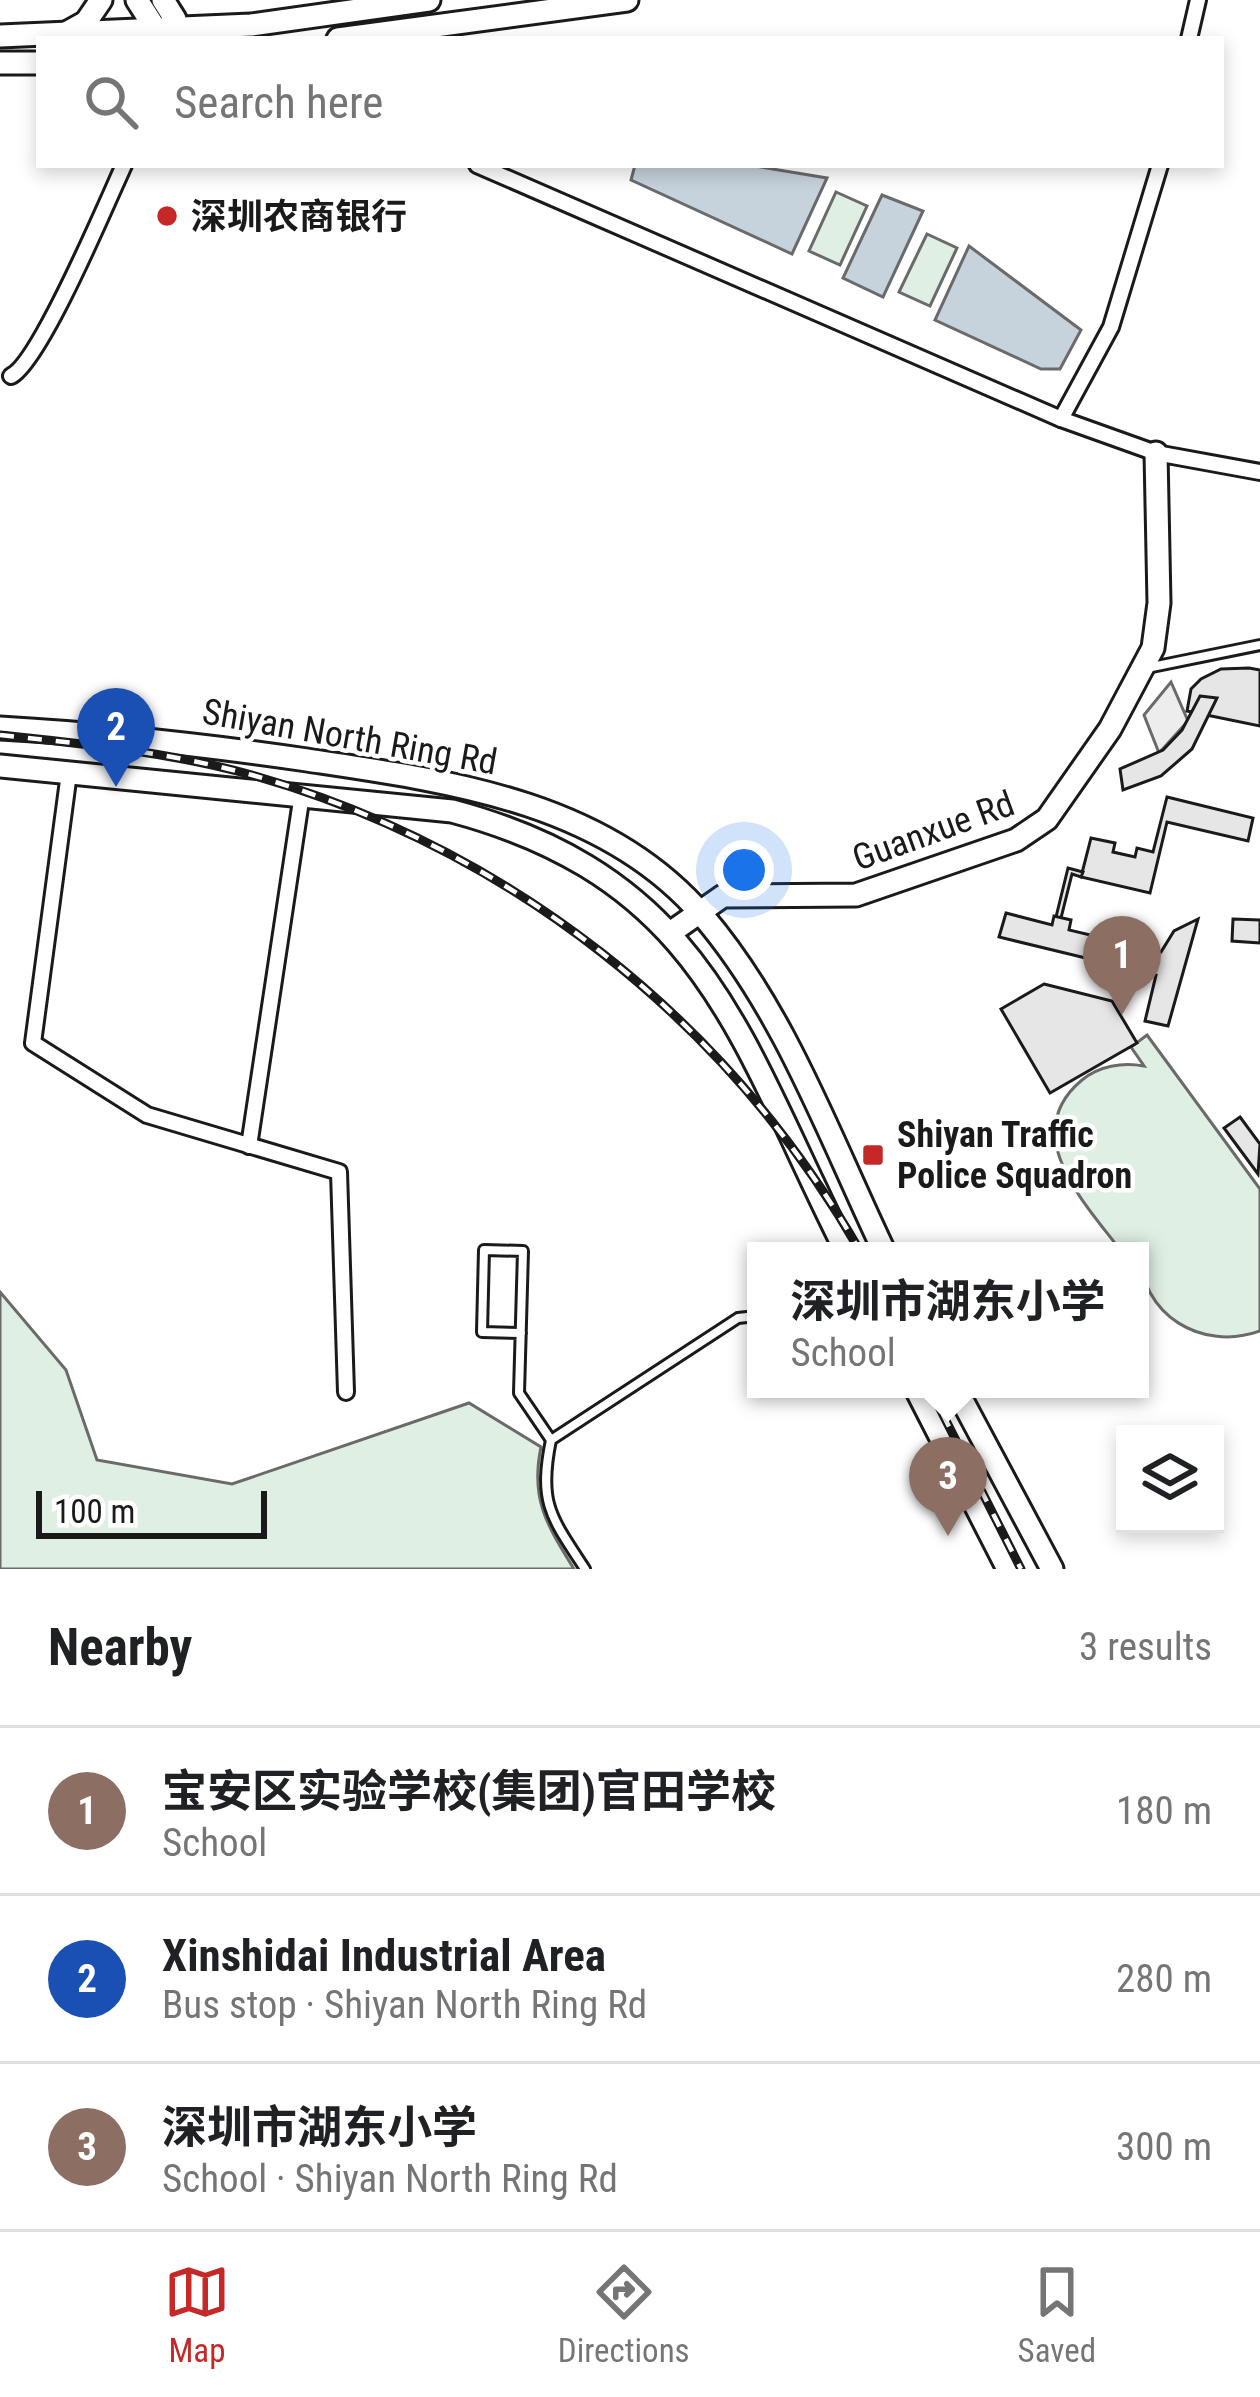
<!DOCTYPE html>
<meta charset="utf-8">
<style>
body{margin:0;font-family:"Roboto Condensed","Noto Sans SC",sans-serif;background:#f6f6f6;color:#202124}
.controls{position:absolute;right:36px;bottom:36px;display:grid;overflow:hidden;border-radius:0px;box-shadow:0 6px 18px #0003}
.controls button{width:108px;height:108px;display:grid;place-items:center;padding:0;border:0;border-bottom:3px solid #e0e0e0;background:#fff;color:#202124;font:60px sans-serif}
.scale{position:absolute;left:36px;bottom:30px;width:231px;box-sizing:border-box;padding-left:12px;border:6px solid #1a1a1a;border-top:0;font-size:33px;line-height:42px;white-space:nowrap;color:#1a1a1a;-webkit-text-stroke:9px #fff;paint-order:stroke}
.you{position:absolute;left:744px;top:870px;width:42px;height:42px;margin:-30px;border:9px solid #fff;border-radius:50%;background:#1a73e8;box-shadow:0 0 0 18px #1a73e833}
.badge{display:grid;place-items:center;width:78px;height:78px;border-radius:50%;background:#c62828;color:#fff;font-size:39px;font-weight:700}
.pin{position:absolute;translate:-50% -99px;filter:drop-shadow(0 3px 6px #0008)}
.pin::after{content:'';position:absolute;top:63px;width:42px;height:36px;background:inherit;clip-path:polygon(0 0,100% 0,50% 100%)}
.popup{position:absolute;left:747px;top:1242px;width:402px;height:156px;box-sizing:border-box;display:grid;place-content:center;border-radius:0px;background:#fff;filter:drop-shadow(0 3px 9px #0005);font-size:39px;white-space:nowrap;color:#757577}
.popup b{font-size:45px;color:#202124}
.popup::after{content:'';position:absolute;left:50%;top:100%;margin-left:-24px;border:24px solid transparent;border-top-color:#fff}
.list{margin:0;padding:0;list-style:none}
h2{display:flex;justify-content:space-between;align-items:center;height:156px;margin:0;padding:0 48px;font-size:51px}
h2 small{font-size:39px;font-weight:400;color:#757577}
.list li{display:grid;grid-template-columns:78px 1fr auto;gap:36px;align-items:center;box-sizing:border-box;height:168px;padding:0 48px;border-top:3px solid #e0e0e0}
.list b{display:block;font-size:45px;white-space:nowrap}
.list p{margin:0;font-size:39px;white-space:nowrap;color:#757577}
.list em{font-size:39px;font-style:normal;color:#757577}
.icon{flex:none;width:66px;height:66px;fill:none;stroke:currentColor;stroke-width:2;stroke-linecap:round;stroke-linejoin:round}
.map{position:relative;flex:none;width:1260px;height:1569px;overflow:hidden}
.search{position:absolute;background:#fff;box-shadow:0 6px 18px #0003;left:36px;right:36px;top:36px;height:132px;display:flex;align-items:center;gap:30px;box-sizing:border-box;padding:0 42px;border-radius:0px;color:#757577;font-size:45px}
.sheet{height:660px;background:#fff}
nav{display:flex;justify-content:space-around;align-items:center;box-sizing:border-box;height:168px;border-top:3px solid #e0e0e0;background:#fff;font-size:33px;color:#757577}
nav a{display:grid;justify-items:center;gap:6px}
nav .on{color:#c62828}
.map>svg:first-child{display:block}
.green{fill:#e0efe3;stroke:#6a6a6a;stroke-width:3}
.parking{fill:#ededed;stroke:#6a6a6a;stroke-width:3}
.water{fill:#c6d2dc;stroke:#6a6a6a;stroke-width:3}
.building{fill:#e6e6e6;stroke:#1a1a1a;stroke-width:3}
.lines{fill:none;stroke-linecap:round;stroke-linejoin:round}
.lane-casing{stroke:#1a1a1a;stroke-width:14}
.street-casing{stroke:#1a1a1a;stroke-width:20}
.secondary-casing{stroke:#1a1a1a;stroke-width:27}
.primary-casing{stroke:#1a1a1a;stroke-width:27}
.lane{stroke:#fff;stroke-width:8}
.street{stroke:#fff;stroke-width:14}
.secondary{stroke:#fff;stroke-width:21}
.primary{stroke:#fff;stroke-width:21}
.rail-casing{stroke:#1a1a1a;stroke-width:9}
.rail{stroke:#fff;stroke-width:4.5;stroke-dasharray:14;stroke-linecap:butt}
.poi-dot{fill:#c62828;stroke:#fff;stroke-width:4.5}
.labels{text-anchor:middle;stroke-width:9;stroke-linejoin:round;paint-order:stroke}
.poi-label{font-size:36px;font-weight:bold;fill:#1a1a1a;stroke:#fff;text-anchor:start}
.street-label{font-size:36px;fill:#1a1a1a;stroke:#fff}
</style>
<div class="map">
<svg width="1260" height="1569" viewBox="0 0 1260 1569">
<rect width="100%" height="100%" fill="#fff"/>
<g class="green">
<polygon points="836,192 867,206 840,265 809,251"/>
<polygon points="927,234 957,248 930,306 899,292"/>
<path d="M1147,1035L1260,1189V1331C1202,1352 1140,1315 1140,1251H1121C1085,1203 1017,1134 1082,1080C1099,1066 1122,1062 1144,1066L1131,1047Z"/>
<path d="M0,1292L66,1370L97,1460L232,1484L469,1403L541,1447C530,1499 547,1525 574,1569H0Z"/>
</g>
<polygon class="parking" points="1171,682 1188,721 1159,753 1144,715"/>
<g class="water">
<polygon points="635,165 749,165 827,178 792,254 631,180"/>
<polygon points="882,195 923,211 883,297 843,278"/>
<polygon points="969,246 1081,330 1060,369 1041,369 935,320"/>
</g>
<g class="building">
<polygon points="1249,668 1260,670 1260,726 1187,711 1191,689 1201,679 1221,669"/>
<polygon points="1200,696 1217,698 1192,749 1161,776 1123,790 1120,769 1163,750 1182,730"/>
<polygon points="1167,797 1253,818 1248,841 1167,822 1150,893 1081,877 1091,838 1115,843 1113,852 1135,857 1137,848 1153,852"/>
<polygon points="1068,868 1083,872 1081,877 1072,874 1061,918 1056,917"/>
<polygon points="1006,913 1052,925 1054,916 1071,920 1069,930 1161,952 1174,931 1198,919 1168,1026 1145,1021 1156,975 999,937"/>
<polygon points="1233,919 1260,920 1260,943 1232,941"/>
<polygon points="1044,984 1112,1001 1137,1043 1050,1093 1001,1009"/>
<polygon points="1240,1117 1260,1144 1258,1174 1224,1128"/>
</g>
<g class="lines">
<g class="lane-casing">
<g id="lane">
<polyline points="1147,668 1260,645"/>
<polyline points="521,1333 482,1332 484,1250 523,1251 519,1393 551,1440"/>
<path d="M585,1569C551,1517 538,1503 551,1440L738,1318L756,1316"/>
</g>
</g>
<g class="street-casing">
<g id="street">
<polyline points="1189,39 1198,0"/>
<polyline points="477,165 1061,419 1156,453 1260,472"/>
<path d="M11,376C40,362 107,202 124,165"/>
<polyline points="1061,419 1111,327 1160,165"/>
<polyline points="69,773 33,1043 147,1115 339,1172 346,1392"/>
<polyline points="249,1146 302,794"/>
</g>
</g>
<g class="secondary-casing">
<g id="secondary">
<polyline points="137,0 162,39"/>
<polyline points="163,0 175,19 172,39"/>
<path d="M0,728C104,734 204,745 307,760C447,781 605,801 703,916C785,1012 830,1138 884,1251"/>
<path d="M0,766L452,811C707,879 740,1042 846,1251"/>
<polyline points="670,933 723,896 856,895 1016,840 1047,819 1110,729 1153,648 1159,603 1156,453"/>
<polyline points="916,1389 1008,1569"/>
<polyline points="956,1389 1052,1569"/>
</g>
</g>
<g class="primary-casing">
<g id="primary">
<polyline points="68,32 86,22 101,0"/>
<polyline points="0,36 251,25 429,0"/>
<polyline points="338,39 627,0"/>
<polyline points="0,63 39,63"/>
</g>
</g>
<use href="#lane" class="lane"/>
<use href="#street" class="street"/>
<use href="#secondary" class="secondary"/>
<use href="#primary" class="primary"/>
<g class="rail-casing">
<g id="rail">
<path d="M0,735C85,744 169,752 252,775C509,848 727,1019 860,1251"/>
<polyline points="930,1389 1021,1569"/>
</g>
</g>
<use href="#rail" class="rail"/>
</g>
<g class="poi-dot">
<circle cx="167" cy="216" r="12"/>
<rect x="861" y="1143" width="24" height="24" rx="6"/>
</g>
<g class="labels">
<g class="poi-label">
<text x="191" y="229">深圳农商银行</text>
<text x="897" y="1147">Shiyan Traffic<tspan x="897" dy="41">Police Squadron</tspan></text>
</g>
<g class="street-label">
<text transform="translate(350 736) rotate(10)" y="13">Shiyan North Ring Rd</text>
<text transform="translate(933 830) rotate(-20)" y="13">Guanxue Rd</text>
</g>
</g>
</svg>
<div class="controls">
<button><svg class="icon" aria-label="layers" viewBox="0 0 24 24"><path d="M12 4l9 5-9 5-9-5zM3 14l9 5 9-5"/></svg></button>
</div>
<div class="scale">100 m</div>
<div class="you"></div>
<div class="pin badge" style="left:1122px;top:1015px;background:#8d6e63">1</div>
<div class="pin badge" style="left:116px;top:787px;background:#1a4fb4">2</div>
<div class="pin badge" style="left:948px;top:1536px;background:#8d6e63">3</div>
<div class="popup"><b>深圳市湖东小学</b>School</div>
<div class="search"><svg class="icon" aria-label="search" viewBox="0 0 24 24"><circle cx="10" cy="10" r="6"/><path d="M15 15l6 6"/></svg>Search here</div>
</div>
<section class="sheet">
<h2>Nearby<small>3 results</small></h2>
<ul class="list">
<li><span class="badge" style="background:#8d6e63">1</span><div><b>宝安区实验学校(集团)官田学校</b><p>School</p></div><em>180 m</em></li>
<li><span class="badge" style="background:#1a4fb4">2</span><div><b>Xinshidai Industrial Area</b><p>Bus stop · Shiyan North Ring Rd</p></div><em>280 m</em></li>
<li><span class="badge" style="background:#8d6e63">3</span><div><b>深圳市湖东小学</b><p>School · Shiyan North Ring Rd</p></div><em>300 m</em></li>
</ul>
</section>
<nav>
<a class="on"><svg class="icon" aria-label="map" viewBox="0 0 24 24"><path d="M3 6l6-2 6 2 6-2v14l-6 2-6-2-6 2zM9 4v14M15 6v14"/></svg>Map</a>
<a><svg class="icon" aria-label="directions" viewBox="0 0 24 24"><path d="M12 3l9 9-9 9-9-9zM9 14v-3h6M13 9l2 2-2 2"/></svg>Directions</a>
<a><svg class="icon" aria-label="saved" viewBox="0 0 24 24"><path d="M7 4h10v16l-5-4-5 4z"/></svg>Saved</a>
</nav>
